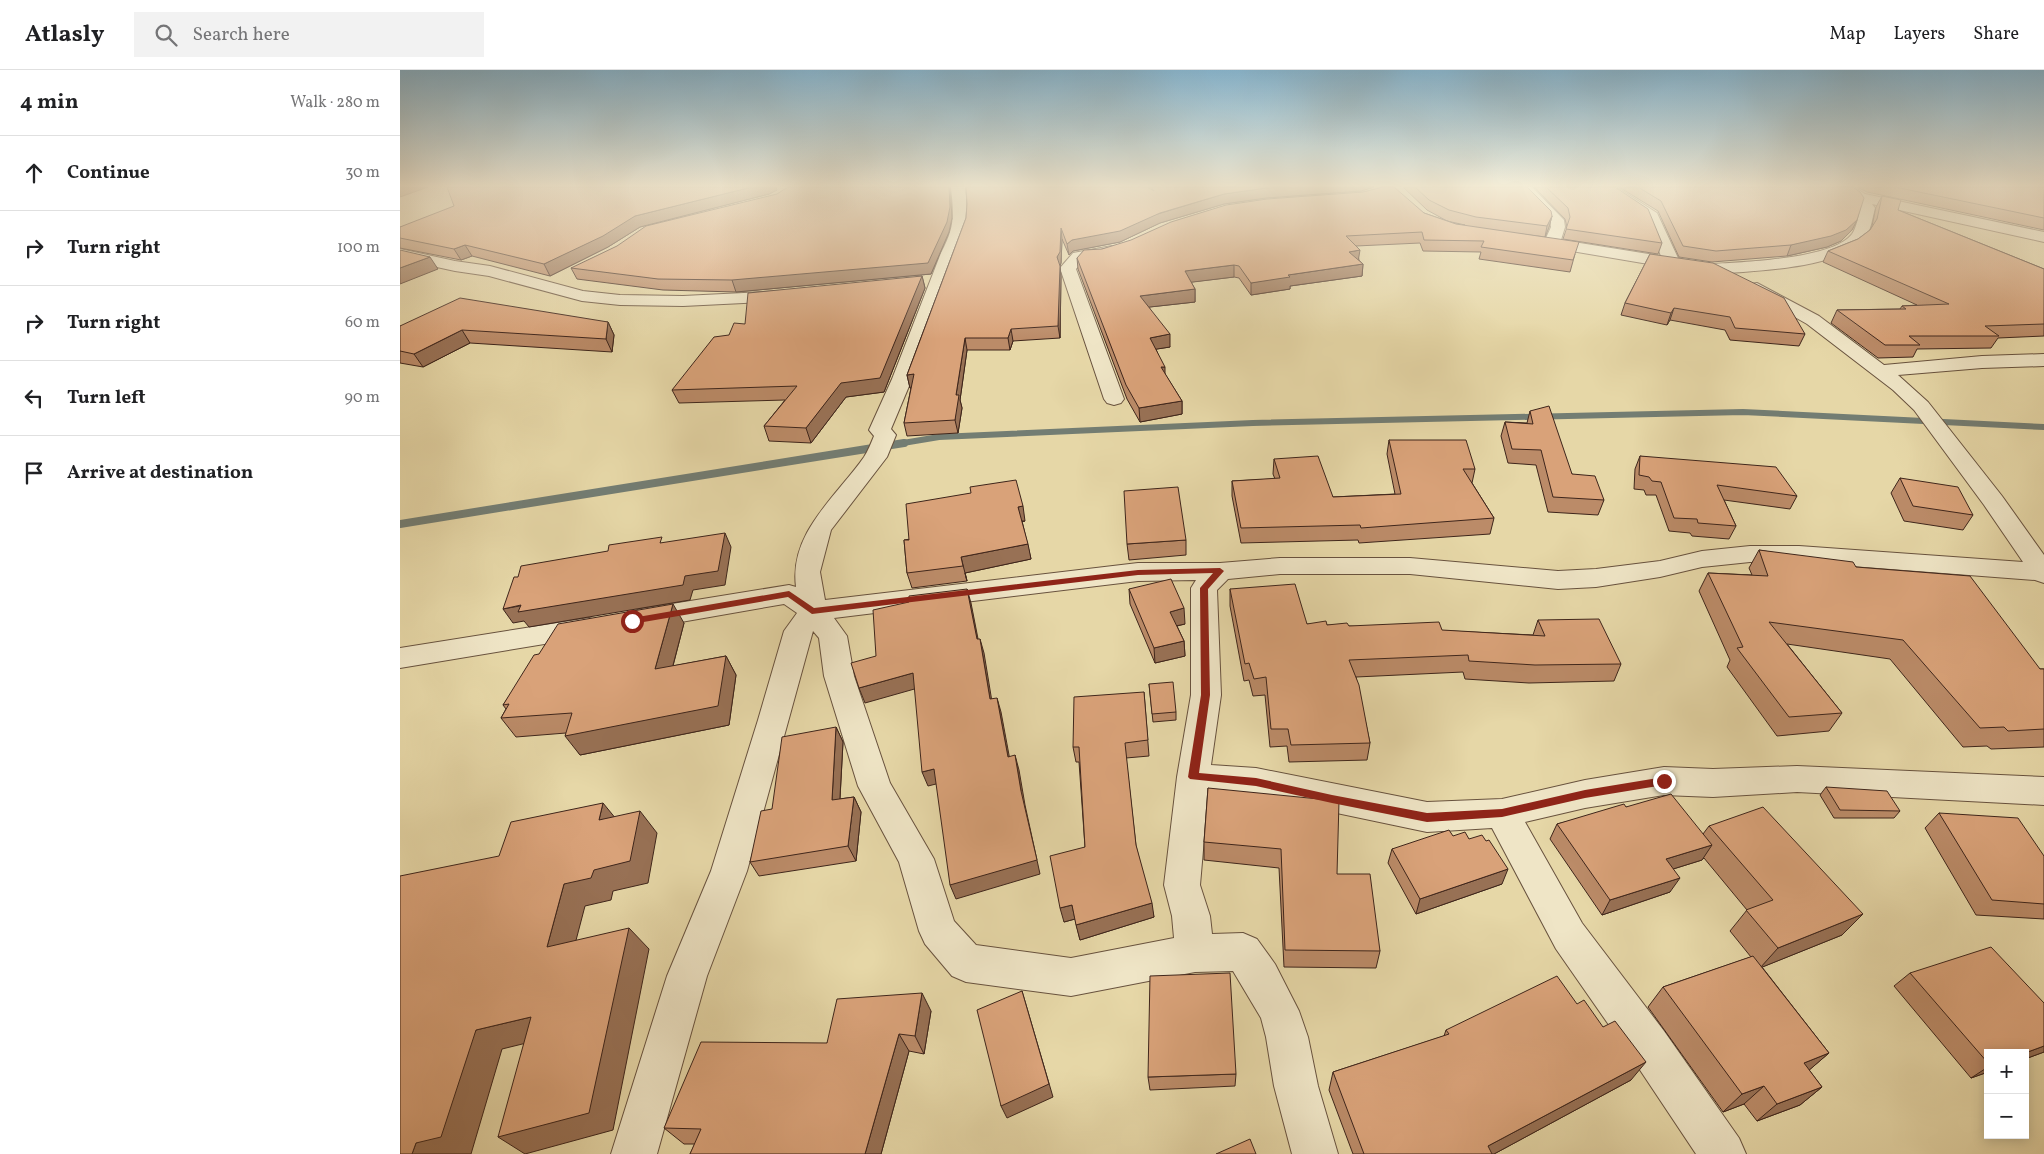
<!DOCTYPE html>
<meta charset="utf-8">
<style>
body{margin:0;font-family:Vollkorn,serif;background:#f2f2f2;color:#202124}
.controls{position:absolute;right:15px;bottom:15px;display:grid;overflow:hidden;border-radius:0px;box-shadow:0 2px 12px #0003}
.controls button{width:45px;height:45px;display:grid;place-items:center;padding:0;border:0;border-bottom:1px solid #e0e0e0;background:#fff;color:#202124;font:25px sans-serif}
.stop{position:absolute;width:15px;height:15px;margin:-11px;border:4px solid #8f2418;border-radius:50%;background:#fff}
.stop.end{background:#8f2418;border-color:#fff;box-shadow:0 1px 5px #0008}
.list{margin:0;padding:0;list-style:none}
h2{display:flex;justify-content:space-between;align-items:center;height:65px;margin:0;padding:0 20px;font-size:21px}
h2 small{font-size:16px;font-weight:400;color:#757577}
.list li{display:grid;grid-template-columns:32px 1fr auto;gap:15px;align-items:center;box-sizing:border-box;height:75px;padding:0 20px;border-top:1px solid #e0e0e0}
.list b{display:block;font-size:19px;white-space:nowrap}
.list em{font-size:16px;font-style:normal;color:#757577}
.icon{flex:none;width:28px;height:28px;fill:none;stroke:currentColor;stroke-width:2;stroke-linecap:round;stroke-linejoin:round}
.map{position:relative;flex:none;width:1644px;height:1084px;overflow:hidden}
header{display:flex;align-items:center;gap:30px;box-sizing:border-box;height:70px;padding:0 25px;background:#fff;border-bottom:1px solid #e0e0e0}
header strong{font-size:24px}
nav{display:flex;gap:28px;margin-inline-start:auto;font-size:18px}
.search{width:350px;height:45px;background:#f2f2f2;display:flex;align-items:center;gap:12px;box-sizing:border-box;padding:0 18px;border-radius:0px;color:#757577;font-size:19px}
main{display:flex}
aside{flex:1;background:#fff}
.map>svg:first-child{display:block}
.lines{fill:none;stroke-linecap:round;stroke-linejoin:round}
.stream-far1{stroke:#737d73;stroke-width:6}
.stream{stroke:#737d73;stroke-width:8}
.minor-casing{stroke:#68523e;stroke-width:2}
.minor{fill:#efe5c6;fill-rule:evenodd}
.wall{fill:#bb8b68;stroke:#3e251b}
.shaded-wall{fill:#987155;stroke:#3e251b}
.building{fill:#d9a279;stroke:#3e251b}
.route{fill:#8f2418}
</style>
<header>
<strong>Atlasly</strong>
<div class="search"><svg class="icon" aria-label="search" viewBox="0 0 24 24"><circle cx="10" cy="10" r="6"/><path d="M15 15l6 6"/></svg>Search here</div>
<nav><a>Map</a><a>Layers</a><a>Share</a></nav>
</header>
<main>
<aside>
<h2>4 min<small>Walk · 280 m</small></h2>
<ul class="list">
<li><svg class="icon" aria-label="ahead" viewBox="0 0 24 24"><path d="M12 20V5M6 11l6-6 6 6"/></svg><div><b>Continue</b></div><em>30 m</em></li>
<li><svg class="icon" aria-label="right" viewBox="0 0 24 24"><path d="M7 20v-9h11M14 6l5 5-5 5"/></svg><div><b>Turn right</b></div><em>100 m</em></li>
<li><svg class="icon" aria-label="right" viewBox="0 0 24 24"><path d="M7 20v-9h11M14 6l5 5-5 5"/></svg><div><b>Turn right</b></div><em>60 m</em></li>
<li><svg class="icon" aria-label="left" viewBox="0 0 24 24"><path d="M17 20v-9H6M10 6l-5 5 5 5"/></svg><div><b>Turn left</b></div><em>90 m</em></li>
<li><svg class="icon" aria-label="arrive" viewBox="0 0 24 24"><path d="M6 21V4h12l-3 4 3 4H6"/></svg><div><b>Arrive at destination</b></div></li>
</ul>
</aside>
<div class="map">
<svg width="1644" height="1084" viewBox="0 0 1644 1084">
<rect width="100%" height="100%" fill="#e6d7a7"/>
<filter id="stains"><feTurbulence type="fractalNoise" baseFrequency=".004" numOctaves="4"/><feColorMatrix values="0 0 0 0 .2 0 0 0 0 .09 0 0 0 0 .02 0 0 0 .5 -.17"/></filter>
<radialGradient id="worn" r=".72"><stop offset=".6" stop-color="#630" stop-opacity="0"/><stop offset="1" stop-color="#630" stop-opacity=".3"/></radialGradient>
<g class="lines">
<polyline class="stream-far1" points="497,374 539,367 853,353 1343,342 1644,357"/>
<polyline class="stream" points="0,454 504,373"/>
<g class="minor-casing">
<g id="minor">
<path d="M551,117H565C568,147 570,156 557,183L512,309L491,359L496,365L487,387L431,460L420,502L425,530L738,493H820L880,488H1010L1158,501L1196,499L1260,491L1302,481L1350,476H1399L1623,492L1584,435L1514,340L1493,320L1407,254L1351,222L1349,218L1351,214L1357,213L1419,246L1484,295L1582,286L1644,284V296L1582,298L1498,305L1528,332L1602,426L1644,485V513L1635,510L1399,492H1350L1302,497L1260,507L1196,517L1158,519L1010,504H880L828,509L817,520L821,625L811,695L856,698L1027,732L1102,729L1185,710L1264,697L1313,699L1397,696L1644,707V735L1397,722L1313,727L1264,725L1185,738L1125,752L1182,853L1264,961L1339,1068L1346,1084H1296L1234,991L1156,879L1092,758L1027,762L856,726L808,722L800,815L810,846L812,864L843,863L857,869L875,894L899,941L908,967L918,1016L938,1084H892L874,1016L866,967L861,948L833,901L795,902L671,926L566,912L552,906L525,874L519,861L499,792L458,716L424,606L419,568L413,561L347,801L307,906L257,1084H211L267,906L311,801L358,650L384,561L397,543L384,534L241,559L231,556L227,549L231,542L241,539L389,515L396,517C389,463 436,427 464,387C468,381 471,373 474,366L469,360L492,309L541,183C555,156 554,147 551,117ZM796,510L791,518V625L777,707L764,815L772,846L774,868L671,888L576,875L554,851L534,789L490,713L454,606L447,566L434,548L738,511Z"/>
<polygon points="1117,117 1132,117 1164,150 1165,157 1161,170 1261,186 1246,148 1199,117 1216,117 1257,143 1278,188 1289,191 1291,194 1289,197 1272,198 1136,175 1133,172 1136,169 1146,168 1151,157 1150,151"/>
<path d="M1437,117H1454L1465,124L1644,162V172L1472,134L1475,138C1472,149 1471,162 1463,171C1436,199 1351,201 1313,204L1307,202L1305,199L1307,196L1313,194C1344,192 1433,189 1452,164C1457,157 1458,146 1461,138L1457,131Z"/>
<polygon points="712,176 718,178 720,181 718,184 684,190 676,199 724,329 721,333 714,335 707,333 704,329 660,198 673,183"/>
<polygon points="0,179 55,191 90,196 183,221 220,225 283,226 384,221 390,222 393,226 390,230 384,231 283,236 220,235 182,231 89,206 55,201 0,189"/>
<polygon points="189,548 199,551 203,558 199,565 0,598 0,578"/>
</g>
</g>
<use href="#minor" class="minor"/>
</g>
<g class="wall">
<polygon points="566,117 974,117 961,121 866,128 824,134 760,153 720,172 673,181 669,185 662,169 661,193 660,196 661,207 660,268 613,271 610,280 567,280 560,330 562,338 558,363 507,366 504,353 511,318 510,318 507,305 566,148 567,134"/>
<polygon points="1003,117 1127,117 1152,146 1149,157 1145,167 1121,164 1175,184 1170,202 1079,189 1081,182 1023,181 1020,173 956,176 959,190 963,194 962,206 890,216 890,219 851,225 839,208 834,207 791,212 795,219 795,232 749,237 770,277 756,279 765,304 782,331 782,344 740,352 727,329 678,199 677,188 702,179 963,122 1024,143 1056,154 1065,155 1047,151 1027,140"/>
<polygon points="1134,117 1215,117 1262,173 1258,184 1163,169 1167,157 1165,149"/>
<polygon points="1219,117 1453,117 1457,150 1452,160 1441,171 1427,177 1387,186 1312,192 1279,187 1258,141"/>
<polygon points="1457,117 1644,117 1644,160 1467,122"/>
<polygon points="377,120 369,124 240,157 208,177 150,206 72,186 61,190 0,178 0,157"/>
<polygon points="1482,126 1498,140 1644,199 1644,266 1598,268 1591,278 1517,279 1513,287 1478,288 1431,253 1437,240 1500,239 1502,236 1517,235 1423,192 1428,181 1458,169 1470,160 1472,156 1476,137"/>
<polygon points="552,148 549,162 531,204 336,222 263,220 177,209 171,198"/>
<polygon points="1250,184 1405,264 1399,276 1330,270 1325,260 1270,250 1267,255 1221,245 1225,233"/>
<polygon points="522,206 525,218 484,322 446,327 411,373 369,371 364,356 385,330 279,333 272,320 345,254"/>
<polygon points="208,252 214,265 212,282 70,273 23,297 0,293 0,256"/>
<polygon points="1130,341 1172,404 1204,430 1198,445 1148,442 1136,395 1108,393 1101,366 1105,352 1127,353"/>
<polygon points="989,370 1075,399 1072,413 1094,448 1090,464 959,473 958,470 841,473 832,426 832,411 875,409 873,404 874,389 933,427 995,424 987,384"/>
<polygon points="1240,386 1397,426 1390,439 1324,430 1336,456 1329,469 1292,466 1290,463 1269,461 1256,425 1246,425 1244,420 1234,419 1235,399"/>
<polygon points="1500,408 1573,445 1563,460 1504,451 1491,423"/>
<polygon points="622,451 631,489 565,503 567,511 512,518 507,503 504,470 625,451"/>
<polygon points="786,470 786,485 729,490 727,474"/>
<polygon points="1359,480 1456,497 1640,599 1644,599 1644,677 1591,679 1587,676 1563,677 1490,589 1387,574 1442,643 1429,661 1377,666 1327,597 1330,590 1299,521 1308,503 1352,505 1349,498"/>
<polygon points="729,519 785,554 777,556 784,571 785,586 755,593 730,534"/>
<polygon points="830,519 907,554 1133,565 1138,550 1221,594 1214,611 1129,613 1065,609 1063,602 956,607 970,673 967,690 889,692 887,676 870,677 865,625 853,626 849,610 844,611 830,536"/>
<polygon points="284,553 273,596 326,586 336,605 329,655 180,685 166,663 116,667 101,648 106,639 103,635 139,584"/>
<polygon points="749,614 776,642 776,650 753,652"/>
<polygon points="744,622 749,686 726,688 736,776 754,847 680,870 675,849 664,852 685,777 679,692 676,692 673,677"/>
<polygon points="436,657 443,672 440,729 454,727 461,742 456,791 359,806 350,792 372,739"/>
<polygon points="1426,717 1500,741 1494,748 1434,748 1420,725"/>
<polygon points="808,718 937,804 980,881 976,898 884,897 879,798 804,790 804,772"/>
<polygon points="1226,737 1303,764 1309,756 1442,865 1362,897 1429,983 1409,1000 1422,1017 1400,1035 1357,1051 1344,1034 1323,1042 1248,937 1263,917 1351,887 1330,861 1347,840 1304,788 1302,790 1273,799 1270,822 1202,845 1150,769 1157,754"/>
<polygon points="1539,743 1644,786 1644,849 1576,845 1525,758"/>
<polygon points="1069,769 1102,814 1016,844 988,793 992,779"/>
<polygon points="1510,903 1644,982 1625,989 1625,983 1588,983 1588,1002 1571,1008 1494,916"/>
<polygon points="531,941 524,984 509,981 481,1084 290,1084 295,1074 284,1074 264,1058 427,973"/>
<polygon points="1046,960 1231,1010 1094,1084 953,1084 929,1020 933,1002 1044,966"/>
<polygon points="836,1004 835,1016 750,1020 748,1007"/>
</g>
<g class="shaded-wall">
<polygon points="0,117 28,117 0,127"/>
<polygon points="352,117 376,117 377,120 369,124 240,157 208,177 150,206 144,194 235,146"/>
<polygon points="549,117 550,117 552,148 549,162 531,204 336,222 332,210"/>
<polygon points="880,117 974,117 961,121 866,128 824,134 760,153 720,172 673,181 669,185 667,174 672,170 824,124 866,118"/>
<polygon points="1152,146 1149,157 1145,167 1147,156"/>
<polygon points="1457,150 1452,160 1441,171 1427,177 1387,186 1391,175"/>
<polygon points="661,158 662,169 661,193 660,196 661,207 660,268 658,256 657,187"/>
<polygon points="65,175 72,186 61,190 54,179"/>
<polygon points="960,180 958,192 949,182"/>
<polygon points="30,187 38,199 0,214 0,198"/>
<polygon points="963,194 962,206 890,216 890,219 851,225 851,213 888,205"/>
<polygon points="834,195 834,207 785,213 785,201"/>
<polygon points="522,206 525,218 484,322 446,327 411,373 406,358"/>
<polygon points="795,219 795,232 741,238 740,226"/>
<polygon points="1274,238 1270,250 1267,255 1271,243"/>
<polygon points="208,252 214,265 212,282 206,269"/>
<polygon points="611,259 613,271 610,280 608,268"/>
<polygon points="62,260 70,273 23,297 14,284"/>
<polygon points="770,264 770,277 751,280 750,268"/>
<polygon points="565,268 567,280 560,330 562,338 558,363 555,350 556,325"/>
<polygon points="761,297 765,297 765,310"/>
<polygon points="514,304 518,317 510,318 507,305"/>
<polygon points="782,331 782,344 740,352 739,338"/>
<polygon points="623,436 625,451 620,451 618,437"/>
<polygon points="325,463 331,477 325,515 293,520 290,530 129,557 124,551 113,553 103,539 285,506"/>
<polygon points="628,474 631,489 565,503 567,511 561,487"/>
<polygon points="567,519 571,533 581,584 577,569"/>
<polygon points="273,534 284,553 267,618 255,599"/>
<polygon points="784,538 785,554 771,557 770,542"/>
<polygon points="580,569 584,583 594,644 590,629"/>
<polygon points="784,571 785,586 755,593 754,578"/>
<polygon points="326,586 336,605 329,655 180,685 165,666"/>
<polygon points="513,603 518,618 465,633 459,618"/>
<polygon points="597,628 601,642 612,701 608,687"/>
<polygon points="436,657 443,672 439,745 432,730"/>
<polygon points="615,685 619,700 625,735 640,804 556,829 550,815 621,721"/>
<polygon points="534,699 540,713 528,716 522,702"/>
<polygon points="454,727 461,742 456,791 448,776"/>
<polygon points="203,733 221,755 199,750"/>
<polygon points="240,741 257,763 248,813 213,821 211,830 185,836 169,897 147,877 164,814"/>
<polygon points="1312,775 1302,790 1257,804 1266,789"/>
<polygon points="1108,799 1102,814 1016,844 1020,829"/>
<polygon points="1280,808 1270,822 1202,845 1210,830"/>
<polygon points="752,833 754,847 680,870 676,855"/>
<polygon points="672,835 675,849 664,852 660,838"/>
<polygon points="1463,844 1442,865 1360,898 1378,878"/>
<polygon points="229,858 249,879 213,1060 125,1084 98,1067"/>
<polygon points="622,921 653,1027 607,1048 601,1036"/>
<polygon points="522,923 531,941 524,984 515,966"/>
<polygon points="131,947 155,966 102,979 71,1084 12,1084 16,1073 76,960"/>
<polygon points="499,964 509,981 481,1084 465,1084"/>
<polygon points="1644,976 1644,982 1625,989 1625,983"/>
<polygon points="1429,983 1407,1002 1404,993"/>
<polygon points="1246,992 1231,1010 1094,1084 1084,1084 1088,1076"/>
<polygon points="1588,997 1588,1002 1571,1008"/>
<polygon points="1364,1016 1344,1034 1323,1042 1342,1024"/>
<polygon points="1422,1017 1400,1035 1357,1051 1377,1034"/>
</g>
<g class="building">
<polygon points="47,117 352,117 235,146 203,166 144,194 65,175 54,179 0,168 0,157 54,136"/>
<polygon points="388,117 549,117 550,137 547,152 528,193 332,210 258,209 171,198 217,176 246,156 377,124"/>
<polygon points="566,117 747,117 754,121 751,117 880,117 866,118 824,124 760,143 720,161 672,170 667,174 661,158 660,182 657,187 660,196 658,256 611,259 608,268 565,268 556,325 559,325 555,350 504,353 514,304 507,305 566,148 567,134"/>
<polygon points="983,117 994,117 1024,143 1056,154 1179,172 1173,190 1081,177 1084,171 1024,170 1022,162 946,166 960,180 949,182 963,194 888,205 890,207 851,213 839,196 834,195 785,201 795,219 740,226 770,264 750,268 765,297 761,297 782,331 739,338 726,315 677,188 684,180 702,179 731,170 771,152 826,135 867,129 963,122"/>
<polygon points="1015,117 1127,117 1151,141 1152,146 1147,156 1076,147 1049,140 1029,130"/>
<polygon points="1146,117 1215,117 1248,139 1262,173 1166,159 1170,147 1168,138"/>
<polygon points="1238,117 1453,117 1460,122 1464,128 1457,150 1446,160 1431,166 1391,175 1316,181 1283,176 1261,131"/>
<polygon points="1495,117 1644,117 1644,148"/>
<polygon points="1482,126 1501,130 1498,140 1644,199 1644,254 1585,256 1599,266 1509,266 1520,275 1485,275 1437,240 1506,239 1502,236 1549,234 1428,181 1458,169 1470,160 1477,149"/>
<polygon points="0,180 30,187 0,198"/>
<polygon points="1250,184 1313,193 1384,228 1405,264 1335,258 1330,247 1274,238 1271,243 1225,233"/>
<polygon points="522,206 480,308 441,313 406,358 364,356 397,316 272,320 314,267 329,265 334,253 345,254 348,223"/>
<polygon points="60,228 208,252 206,269 62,260 14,284 0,281 0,256"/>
<polygon points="1149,336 1172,404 1195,406 1204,430 1153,427 1141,380 1112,379 1105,352 1133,354 1130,341"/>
<polygon points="989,370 1066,370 1075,399 1063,399 1094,448 961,458 960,455 841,458 832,411 880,408 874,389 918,386 933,427 1001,424"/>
<polygon points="1240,386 1376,397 1397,426 1317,415 1336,456 1298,453 1297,449 1274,448 1261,412 1252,411 1249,407 1239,405"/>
<polygon points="1500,408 1558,417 1573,445 1513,436"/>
<polygon points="616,410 623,436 618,437 628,474 561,487 563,496 507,503 504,470 509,470 506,434 571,423 570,417"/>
<polygon points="778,417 786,470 727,474 724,421"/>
<polygon points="325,463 318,501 285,506 283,515 118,542 121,535 103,539 114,507 118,507 121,496 208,481 209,475 262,467 260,473"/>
<polygon points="1359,480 1453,492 1456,497 1570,506 1640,599 1644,599 1644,659 1608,661 1604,657 1580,658 1503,570 1369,552 1442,643 1389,647 1337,578 1343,577 1308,503 1368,506"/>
<polygon points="771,509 784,538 770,542 784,571 754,578 729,519"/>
<polygon points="895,514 907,554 926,551 927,555 947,553 949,556 1039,552 1042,560 1145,566 1138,550 1199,549 1221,594 1135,595 1069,591 1068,585 949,590 959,615 970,673 891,675 888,659 871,659 866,607 854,609 849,593 845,594 830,519"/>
<polygon points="567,519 577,569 580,569 590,629 597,628 608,687 615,685 621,721 637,790 550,815 534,699 522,702 513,603 459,618 451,593 476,586 473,540 509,532 509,526"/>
<polygon points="273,534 255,599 326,586 318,636 165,666 172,643 101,648 109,634 103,635 134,585 139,584 158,554"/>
<polygon points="773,612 776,642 752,644 749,614"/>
<polygon points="744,622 748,670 725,673 736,775 752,833 676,855 672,835 660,838 650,786 685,777 679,677 673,677 674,627"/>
<polygon points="436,657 432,730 454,727 448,776 350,792 361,741 372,739 382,667"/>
<polygon points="1426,717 1487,721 1500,741 1440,740"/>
<polygon points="808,718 939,731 937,804 970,804 980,881 885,880 881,779 804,772"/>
<polygon points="1271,724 1312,775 1266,789 1280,808 1210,830 1157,754 1224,734 1226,737"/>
<polygon points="203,733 199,750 240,741 230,791 194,800 191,808 164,814 147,877 229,858 189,1043 98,1067 131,947 76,960 41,1067 16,1073 12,1084 0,1084 0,806 99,786 111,752"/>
<polygon points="1363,737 1463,844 1378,878 1346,840 1373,830 1309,756"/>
<polygon points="1539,743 1618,748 1644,786 1644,834 1592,830"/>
<polygon points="1049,760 1053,766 1065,762 1069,769 1082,765 1086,771 1089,770 1108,799 1020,829 992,779"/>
<polygon points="1591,877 1644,933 1644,976 1625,983 1588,983 1588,993 1510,903"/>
<polygon points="1353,886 1429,983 1404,993 1422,1017 1377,1034 1364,1016 1342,1024 1263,917"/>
<polygon points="830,903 836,1004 748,1007 750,906"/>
<polygon points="1157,906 1177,934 1184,930 1203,957 1215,951 1246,992 1088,1076 1092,1084 964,1084 933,1002 1049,964 1046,960"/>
<polygon points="622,921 649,1014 601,1036 577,940"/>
<polygon points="522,923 515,966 499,964 465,1084 290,1084 301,1059 264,1058 301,972 427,973 437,929"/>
<polygon points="850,1069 856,1084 816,1084"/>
</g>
<linearGradient id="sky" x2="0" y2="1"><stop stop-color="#87b6d0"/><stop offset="0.43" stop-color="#f4edd7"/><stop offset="1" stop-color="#f4edd7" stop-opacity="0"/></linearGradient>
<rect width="1644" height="269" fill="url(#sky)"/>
<polygon class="route" points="820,498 824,501 808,519 810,625 799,703 856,708 932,725 1027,743 1102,739 1185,720 1264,707 1269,711 1264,715 1185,728 1102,747 1027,752 932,733 856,716 790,709 788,707 801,625 800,518 813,503 738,505 412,544 388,527 232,554 228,551 232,548 389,521 414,538 738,500"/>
<rect width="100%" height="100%" filter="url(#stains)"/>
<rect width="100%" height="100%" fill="url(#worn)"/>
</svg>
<div class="controls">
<button>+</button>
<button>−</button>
</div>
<div class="stop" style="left:232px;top:551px"></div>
<div class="stop end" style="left:1264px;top:711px"></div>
</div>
</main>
